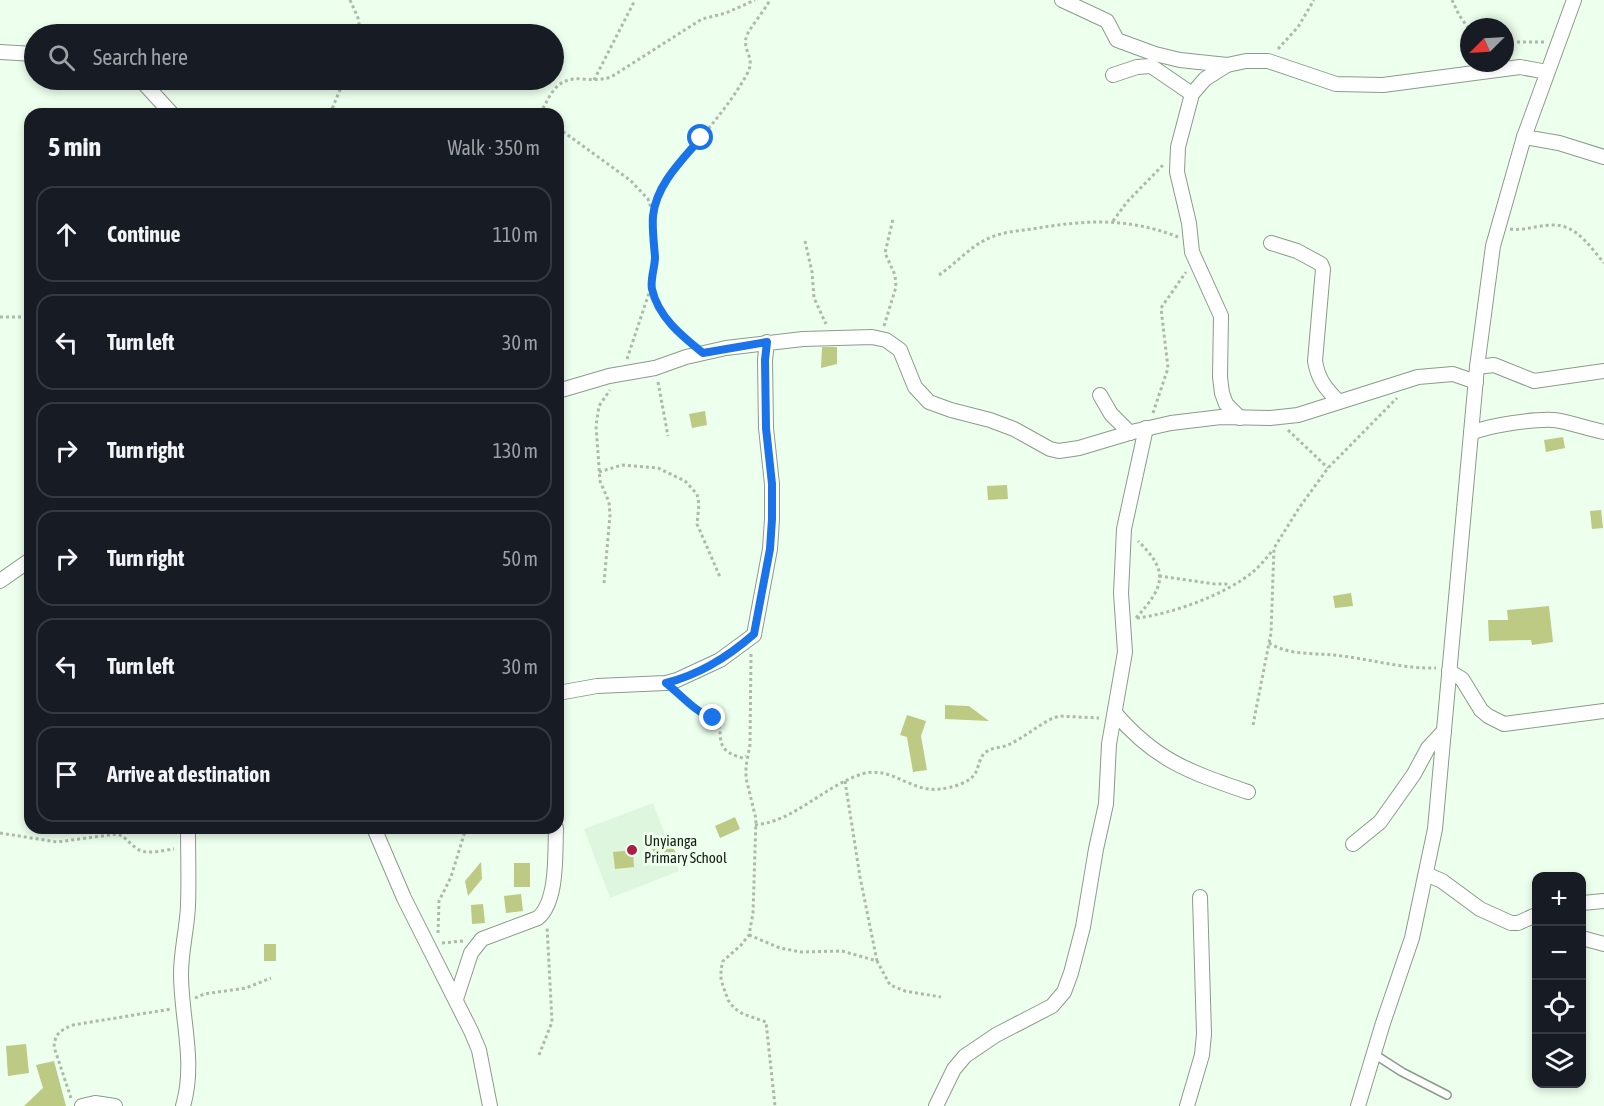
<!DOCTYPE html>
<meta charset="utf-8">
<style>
body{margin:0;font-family:"Asap Condensed",sans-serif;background:#242831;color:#f1f3f6}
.controls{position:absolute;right:18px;bottom:18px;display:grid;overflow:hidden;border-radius:12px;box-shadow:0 3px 9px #0003}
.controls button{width:54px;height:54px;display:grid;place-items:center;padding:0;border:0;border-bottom:2px solid #363941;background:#171b24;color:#f1f3f6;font:30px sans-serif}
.compass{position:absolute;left:1460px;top:18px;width:54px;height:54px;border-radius:50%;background:#171b24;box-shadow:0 3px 9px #0003;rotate:246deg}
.stop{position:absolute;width:18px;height:18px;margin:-14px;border:4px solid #1a73e8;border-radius:50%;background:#fff}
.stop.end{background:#1a73e8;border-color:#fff;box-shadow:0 2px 6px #0008}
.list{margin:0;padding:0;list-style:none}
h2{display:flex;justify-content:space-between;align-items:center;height:78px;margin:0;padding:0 24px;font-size:26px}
h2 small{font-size:20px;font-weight:400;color:#9ea1a6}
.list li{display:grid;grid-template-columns:39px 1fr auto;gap:18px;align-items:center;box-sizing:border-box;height:96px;margin:0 12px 12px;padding:0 12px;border:2px solid #363941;border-radius:18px}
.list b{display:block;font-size:22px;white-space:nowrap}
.list em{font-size:20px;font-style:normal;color:#9ea1a6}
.icon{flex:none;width:33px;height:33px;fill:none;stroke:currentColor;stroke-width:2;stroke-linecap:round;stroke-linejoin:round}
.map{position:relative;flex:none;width:1604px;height:1106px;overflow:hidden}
.search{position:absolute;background:#171b24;box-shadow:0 3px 9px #0003;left:24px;top:24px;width:540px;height:66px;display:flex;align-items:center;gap:15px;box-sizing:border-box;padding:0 21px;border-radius:33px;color:#9ea1a6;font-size:22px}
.panel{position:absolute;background:#171b24;box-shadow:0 3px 9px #0003;left:24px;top:108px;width:540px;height:726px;border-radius:18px}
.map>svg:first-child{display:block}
.built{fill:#dff6de}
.building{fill:#bcca84}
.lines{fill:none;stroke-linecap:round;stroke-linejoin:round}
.service-casing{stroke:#8b9b8b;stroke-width:10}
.minor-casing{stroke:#8b9b8b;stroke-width:16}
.path{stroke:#acbaac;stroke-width:3;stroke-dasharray:3 3;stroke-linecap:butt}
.service{stroke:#fff;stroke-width:7}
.minor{stroke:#fff;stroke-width:14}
.route{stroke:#1a73e8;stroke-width:8}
.poi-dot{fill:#ae1b45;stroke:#edffed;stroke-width:2}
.labels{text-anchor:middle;stroke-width:6;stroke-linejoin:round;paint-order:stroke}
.poi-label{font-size:15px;fill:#151b15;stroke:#edffed;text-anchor:start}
</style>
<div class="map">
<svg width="1604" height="1106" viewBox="0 0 1604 1106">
<rect width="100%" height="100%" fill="#edffed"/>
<polygon class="built" points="653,803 679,871 610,898 584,829"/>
<g class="building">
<polygon points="822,347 837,347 837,364 821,368"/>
<polygon points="705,411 707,425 692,428 689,414"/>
<polygon points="1563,437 1565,448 1546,452 1544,440"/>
<polygon points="1007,485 1008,499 988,500 987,486"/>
<polygon points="1601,510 1603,528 1592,529 1590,511"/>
<polygon points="1351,593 1353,606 1335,608 1333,596"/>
<polygon points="1549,606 1553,642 1532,645 1531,640 1489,641 1488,620 1508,620 1507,610"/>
<polygon points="945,705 969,706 989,721 945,719"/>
<polygon points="907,715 926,721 921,736 927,770 913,772 907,737 900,735"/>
<polygon points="735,817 740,829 720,838 715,826"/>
<polygon points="667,839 677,854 662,864 652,849"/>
<polygon points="633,850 634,867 615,869 613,852"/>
<polygon points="481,862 482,879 468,896 465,881"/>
<rect x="514" y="863" width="16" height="24"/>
<polygon points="521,894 523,911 506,913 504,896"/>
<polygon points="483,904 485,923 472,924 471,905"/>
<rect x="264" y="944" width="12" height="17"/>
<polygon points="26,1044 29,1073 8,1076 6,1046"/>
<polygon points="54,1061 66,1106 24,1106 43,1088 36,1065"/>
</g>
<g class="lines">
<g class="service-casing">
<polyline id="service" points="1374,1054 1402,1072 1447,1095"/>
</g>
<g class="minor-casing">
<g id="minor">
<polyline points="1062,0 1107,21 1117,40 1155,54 1180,60 1227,65 1246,61 1268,61 1336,84 1383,85 1520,67 1547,72"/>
<polyline points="0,52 34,54"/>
<polyline points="1227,65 1205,79 1192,94 1178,147 1177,172 1189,223 1192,252 1221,316 1220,377 1222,393 1226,404 1240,418"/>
<polyline points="1113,75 1137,67 1151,66 1192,94"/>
<polyline points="141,80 172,114"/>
<polyline points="1524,137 1559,143 1604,157"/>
<path d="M1271,243L1297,251L1321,264L1323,269L1315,361C1318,379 1325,388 1338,401"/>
<polyline points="1477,367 1494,365 1534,381 1604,371"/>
<polyline points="558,391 609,376 655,368 686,357 726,348 803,339 872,337 886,340 900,350 915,387 929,402 951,410 990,420 1014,429 1050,449 1059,451 1079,448 1136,431 1171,423 1221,417 1270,418 1298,415 1418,377 1453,374 1476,382"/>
<polyline points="1100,395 1111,414 1130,433"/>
<path d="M1471,433C1490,425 1533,419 1554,420C1570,422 1588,429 1604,432"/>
<polyline points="0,581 30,560"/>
<polyline points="1449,671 1462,679 1481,710 1488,716 1504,724 1604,711"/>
<polyline points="558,693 597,686 666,683 677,680 720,660 754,635 770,549 772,519 772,484 766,428 765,360 767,342"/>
<path d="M1115,713C1156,761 1190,772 1248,792"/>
<polyline points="374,828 404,898 471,1031 479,1050 490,1106"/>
<polyline points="1353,844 1380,822 1414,774 1428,748 1444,731"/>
<polyline points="1426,874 1442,881 1480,909 1511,923 1518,923 1536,915"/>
<polyline points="1582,903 1604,901"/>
<polyline points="1582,938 1604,944"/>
<path d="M456,999L471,953L482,939L538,918C558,901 555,853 556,828"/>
<polyline points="82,1106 95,1103 115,1106"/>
<path d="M183,1106C196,1063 181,1018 181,974C181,951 187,929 188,906C189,880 188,854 188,828"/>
<polyline points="936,1106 954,1069 965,1056 996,1035 1052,1006 1064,992 1071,973 1083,927 1096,849 1106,804 1109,744 1125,652 1121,593 1124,529 1146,428"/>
<polyline points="1187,1106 1202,1055 1204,1034 1200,897"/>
<polyline points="1358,1106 1383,1023 1412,938 1435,829 1477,367 1493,246 1524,137 1574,0"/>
</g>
</g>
<g class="path">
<polyline points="350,0 358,18 361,34"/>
<polyline points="1452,0 1459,15 1469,29"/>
<polyline points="1505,42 1544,42"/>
<polyline points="1278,49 1298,27 1314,0"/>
<polyline points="594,80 635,0"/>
<polyline points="330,114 344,80"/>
<path d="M540,114C551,94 556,77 582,79C592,80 601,80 611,77L702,19L726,13L755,0"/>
<polyline points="558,128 630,180 648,199 653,213"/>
<polyline points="1113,221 1127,202 1164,164"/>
<path d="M1510,229C1525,231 1538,225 1553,225C1576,224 1591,248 1604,263"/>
<polyline points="805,241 812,272 814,298 826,324"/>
<path d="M939,275C955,264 970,247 987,239C1001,232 1017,231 1032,229C1085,220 1127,217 1178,237"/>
<polyline points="652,289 667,320 689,342"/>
<polyline points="0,317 30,317"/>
<polyline points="884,326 896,287 895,275 885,253 893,219"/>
<path d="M627,359L651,287L655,267L653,215L665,184C691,146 725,114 747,74C756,58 743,52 746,38C747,31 765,10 770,0"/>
<polyline points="658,382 668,436"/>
<polyline points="1153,413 1168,368 1161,308 1186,272"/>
<polyline points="1288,430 1328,468"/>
<polyline points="599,472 622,465 658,468 685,481 697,494 699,504 697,524 720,577"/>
<polyline points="1159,576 1215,584 1226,584 1229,587"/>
<polyline points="604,583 610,515 609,502 600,481 596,426 599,406 610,390"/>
<path d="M1136,618C1164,587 1170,572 1138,541"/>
<path d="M1137,618C1172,614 1227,594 1254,571C1261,565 1267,557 1273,550"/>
<path d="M1269,643C1288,655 1312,653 1333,655C1367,658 1401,669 1436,668"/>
<polyline points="751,654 750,745 746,766 746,778 756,819 753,913 749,935 741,945 723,961 721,969 721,980 728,1000 734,1008 743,1014 766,1022 775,1106"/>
<path d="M678,692C686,698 691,706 698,712C703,716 711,715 715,720C727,731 709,750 743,758L746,756"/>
<polyline points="1253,725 1271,633 1274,548 1299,508 1328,468 1397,398"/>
<polyline points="845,781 860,877 877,961"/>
<path d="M755,825C795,821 824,786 862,774C891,765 911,793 940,789C951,788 971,783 976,772C979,765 980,756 986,752C992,747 1001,748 1008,745C1023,738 1036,727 1051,719L1059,716L1099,718"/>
<path d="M0,833L57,842L117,834C126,837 129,843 136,848C146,856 163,850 174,849"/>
<polyline points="438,933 439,901 451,877 466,828"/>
<polyline points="749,935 780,948 801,952 842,951 877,961 890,985 905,991 941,997"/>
<polyline points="442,943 463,941"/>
<polyline points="195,998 204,994 246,988 271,978"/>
<polyline points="539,1055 552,1022 547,926"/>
<path d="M71,1098L54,1047C55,1033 61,1030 73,1025L171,1009"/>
</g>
<use href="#service" class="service"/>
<use href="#minor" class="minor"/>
</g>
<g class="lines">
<path class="route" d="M701,138C682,160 656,185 653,216C652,229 654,244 655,257C655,267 650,280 652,289C658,317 682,336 703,353L767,342L765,360L766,428L772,484V519L770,549L754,634C729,656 698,675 666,683C680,694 696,713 713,718"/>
</g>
<circle class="poi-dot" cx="632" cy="850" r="6"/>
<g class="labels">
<g class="poi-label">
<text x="644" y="846">Unyianga<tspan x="644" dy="17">Primary School</tspan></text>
</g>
</g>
</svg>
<div class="controls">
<button>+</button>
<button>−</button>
<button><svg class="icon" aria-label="locate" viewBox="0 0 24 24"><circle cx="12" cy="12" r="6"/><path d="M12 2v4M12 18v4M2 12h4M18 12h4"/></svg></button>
<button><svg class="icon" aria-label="layers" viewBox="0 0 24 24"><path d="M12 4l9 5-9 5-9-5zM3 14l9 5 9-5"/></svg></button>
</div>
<svg class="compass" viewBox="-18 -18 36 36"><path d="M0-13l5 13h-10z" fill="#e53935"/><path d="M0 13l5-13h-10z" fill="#9ea1a6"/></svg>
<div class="stop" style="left:701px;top:138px"></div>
<div class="stop end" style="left:713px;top:718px"></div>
<div class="search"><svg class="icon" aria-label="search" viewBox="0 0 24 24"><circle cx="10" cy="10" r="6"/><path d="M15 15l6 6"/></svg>Search here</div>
<section class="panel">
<h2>5 min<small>Walk · 350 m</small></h2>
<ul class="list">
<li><svg class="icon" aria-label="ahead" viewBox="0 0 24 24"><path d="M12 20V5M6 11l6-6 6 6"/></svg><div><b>Continue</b></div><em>110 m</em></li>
<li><svg class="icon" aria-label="left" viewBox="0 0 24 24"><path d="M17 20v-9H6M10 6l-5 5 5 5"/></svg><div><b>Turn left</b></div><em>30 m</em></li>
<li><svg class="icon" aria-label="right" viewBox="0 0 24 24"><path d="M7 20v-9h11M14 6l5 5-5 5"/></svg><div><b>Turn right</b></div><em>130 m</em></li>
<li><svg class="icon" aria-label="right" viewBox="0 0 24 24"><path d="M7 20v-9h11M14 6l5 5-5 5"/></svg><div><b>Turn right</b></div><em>50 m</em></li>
<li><svg class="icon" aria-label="left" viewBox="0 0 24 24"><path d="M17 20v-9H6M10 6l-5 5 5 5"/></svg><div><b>Turn left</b></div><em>30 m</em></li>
<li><svg class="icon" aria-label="arrive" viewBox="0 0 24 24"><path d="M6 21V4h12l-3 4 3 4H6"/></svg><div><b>Arrive at destination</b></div></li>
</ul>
</section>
</div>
